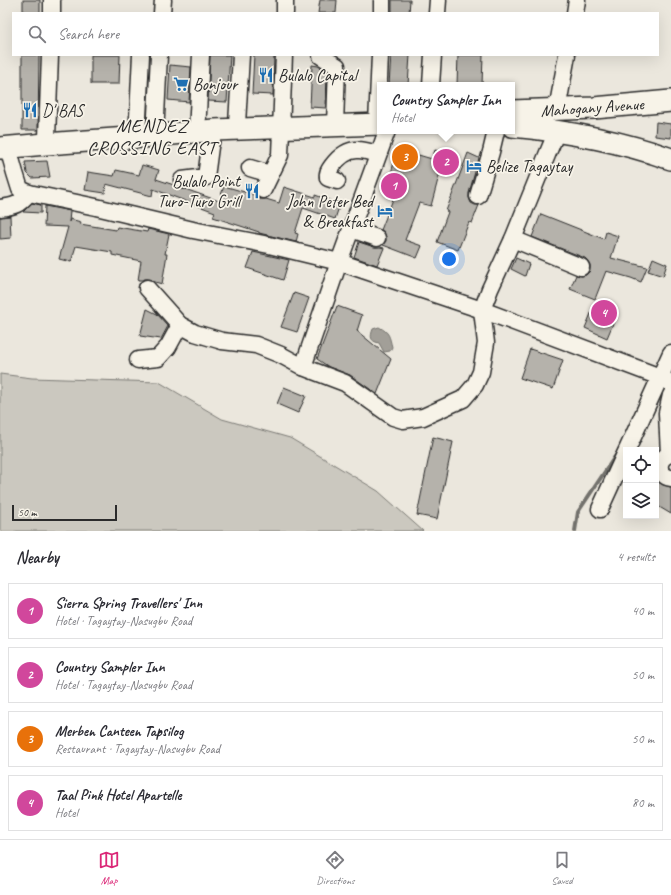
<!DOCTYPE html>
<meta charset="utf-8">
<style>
body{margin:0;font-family:Caveat,sans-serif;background:#f7f7f7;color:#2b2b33}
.controls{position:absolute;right:12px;bottom:12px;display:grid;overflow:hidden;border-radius:0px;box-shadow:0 4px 16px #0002}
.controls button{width:36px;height:36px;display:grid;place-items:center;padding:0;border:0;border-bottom:1px solid #e1e1e2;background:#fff;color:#2b2b33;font:20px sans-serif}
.scale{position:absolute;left:12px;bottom:10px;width:105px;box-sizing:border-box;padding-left:4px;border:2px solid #2b2b2b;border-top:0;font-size:11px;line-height:14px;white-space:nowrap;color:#2b2b2b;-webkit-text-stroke:3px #f7f3e8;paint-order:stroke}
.you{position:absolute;left:449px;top:259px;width:14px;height:14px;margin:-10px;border:3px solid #fff;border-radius:50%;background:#1a73e8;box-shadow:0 0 0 6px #1a73e833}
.badge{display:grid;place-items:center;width:26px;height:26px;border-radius:50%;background:#db2777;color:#fff;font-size:13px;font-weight:700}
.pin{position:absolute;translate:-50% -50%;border:2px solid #fff;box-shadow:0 1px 4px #0006}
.popup{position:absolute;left:377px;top:82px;width:138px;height:52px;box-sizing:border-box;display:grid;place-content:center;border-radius:0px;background:#fff;filter:drop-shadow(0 1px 3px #0005);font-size:13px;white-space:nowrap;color:#7c7c81}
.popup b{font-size:15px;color:#2b2b33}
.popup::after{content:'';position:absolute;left:50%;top:100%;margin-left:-8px;border:8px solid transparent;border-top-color:#fff}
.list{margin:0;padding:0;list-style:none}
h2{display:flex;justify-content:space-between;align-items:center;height:52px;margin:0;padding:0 16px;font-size:17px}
h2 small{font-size:13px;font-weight:400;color:#7c7c81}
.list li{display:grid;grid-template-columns:26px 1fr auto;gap:12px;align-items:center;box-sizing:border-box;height:56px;margin:0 8px 8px;padding:0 8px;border:1px solid #e1e1e2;border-radius:0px}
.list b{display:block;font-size:15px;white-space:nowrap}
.list p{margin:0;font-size:13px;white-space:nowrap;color:#7c7c81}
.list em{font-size:13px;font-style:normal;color:#7c7c81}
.icon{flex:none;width:22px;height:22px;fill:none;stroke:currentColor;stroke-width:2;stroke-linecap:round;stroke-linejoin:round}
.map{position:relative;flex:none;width:671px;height:531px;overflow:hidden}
.search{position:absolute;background:#fff;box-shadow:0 4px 16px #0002;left:12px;right:12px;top:12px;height:44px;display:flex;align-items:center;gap:10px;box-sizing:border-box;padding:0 14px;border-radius:0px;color:#7c7c81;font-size:15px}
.sheet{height:308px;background:#fff}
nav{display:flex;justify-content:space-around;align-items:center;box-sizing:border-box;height:56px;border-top:1px solid #e1e1e2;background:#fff;font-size:11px;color:#7c7c81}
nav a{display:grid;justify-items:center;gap:2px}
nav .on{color:#db2777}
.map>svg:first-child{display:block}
.green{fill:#cbc8bf;stroke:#7b7a75}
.water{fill:#a29f98;stroke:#72716c}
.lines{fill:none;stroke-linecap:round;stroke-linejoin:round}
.stream{stroke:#72716c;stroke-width:4}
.building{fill:#b5b2ab;stroke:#2b2b2b}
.minor-casing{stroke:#2b2b2b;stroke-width:19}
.major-casing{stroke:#2b2b2b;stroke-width:24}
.minor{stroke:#f7f3e8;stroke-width:16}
.major{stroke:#f7f3e8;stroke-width:21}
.labels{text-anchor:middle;stroke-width:3.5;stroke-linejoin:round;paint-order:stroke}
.poi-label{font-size:17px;fill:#2b2b2b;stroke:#f7f3e8;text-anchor:start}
.street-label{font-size:17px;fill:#2b2b2b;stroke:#f7f3e8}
.quarter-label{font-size:19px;letter-spacing:1px;fill:#2b2b2b;stroke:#f7f3e8}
</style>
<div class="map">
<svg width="671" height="531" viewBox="0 0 671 531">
<rect width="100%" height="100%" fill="#ebe7dd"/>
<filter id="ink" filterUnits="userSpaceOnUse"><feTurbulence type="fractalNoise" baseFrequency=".025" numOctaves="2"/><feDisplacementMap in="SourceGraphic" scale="8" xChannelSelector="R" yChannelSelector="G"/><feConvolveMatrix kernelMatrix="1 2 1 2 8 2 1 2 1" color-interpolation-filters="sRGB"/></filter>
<g filter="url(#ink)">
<polygon class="green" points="0,374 32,378 159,382 222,419 290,438 378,491 423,531 0,531"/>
<path class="water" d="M379,327C390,333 389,336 392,347L390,351L384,352L379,343C370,341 370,337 373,329Z"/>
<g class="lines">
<polyline class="stream" points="575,531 578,512 618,452"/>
</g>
<g class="building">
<rect x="23" y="0" width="17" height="13"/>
<polygon points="320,0 337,0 336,13 318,13"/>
<polygon points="392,0 410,0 409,13 392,13"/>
<polygon points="22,55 39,55 38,130 22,130"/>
<polygon points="91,55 120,55 119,84 91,84"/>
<polygon points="210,55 230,55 227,102 208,101"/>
<polygon points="254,55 274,55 273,95 252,94"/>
<polygon points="391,55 410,55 408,85 389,85"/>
<polygon points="458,55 483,55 482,85 457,85"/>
<polygon points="170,65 191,67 189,102 168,100"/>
<polygon points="312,65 318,66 327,71 326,108 310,107"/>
<polygon points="656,122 671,124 671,138 655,136"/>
<polygon points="398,149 432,159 435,150 445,153 431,206 419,203 405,240 422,246 417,258 383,245 386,241 386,237 384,232 381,230 395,194 387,192 393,174 391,173"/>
<polygon points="468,153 479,158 469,193 469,198 471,203 475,205 479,205 472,223 469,222 458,250 437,242 448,212 446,211"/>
<polygon points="47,161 50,177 32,178 27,173 25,162"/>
<polygon points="142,165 159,170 156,179 174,185 179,189 185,189 219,201 224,186 255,195 259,199 266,199 279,203 284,187 315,197 315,195 340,204 335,219 303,208 295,233 298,234 296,242 259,233 259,232 213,217 215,212 153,189 152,196 106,184 105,193 85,190 88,172 114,176 116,170 139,175"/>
<polygon points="32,203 41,205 41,213 23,212"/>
<polygon points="45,206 70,211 69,222 70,219 81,222 80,224 116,230 117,227 147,232 148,229 169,234 165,254 167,254 162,284 155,282 150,279 145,279 142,280 138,280 141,261 112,255 112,252 76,246 71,262 59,259 68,227 44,226"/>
<polygon points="541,214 604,239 606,232 618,236 611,258 647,267 641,282 631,278 606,271 595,299 570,289 576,275 582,276 586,275 590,271 590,265 588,261 585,258 532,237"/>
<polygon points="10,216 11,238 0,239 0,217"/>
<polygon points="359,242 374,247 380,247 384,248 377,265 354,257"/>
<polygon points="253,252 289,260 283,280 247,268"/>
<polygon points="516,258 529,264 525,276 511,269"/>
<polygon points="653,258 667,264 663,276 648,271"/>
<polygon points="294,293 309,298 297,332 281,327"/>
<polygon points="595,304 617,314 607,338 585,328"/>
<polygon points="337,306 362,315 357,331 391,359 377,394 350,375 329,367 317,359"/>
<polygon points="147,309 157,314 168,326 161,339 140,336"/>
<polygon points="530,349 563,360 553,389 520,378"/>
<polygon points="284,387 306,396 298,413 277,404"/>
<polygon points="433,437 453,442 437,519 417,515"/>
<polygon points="656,480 663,485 671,487 671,514 656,505"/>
</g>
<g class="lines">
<g class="minor-casing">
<g id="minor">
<polyline points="52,13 52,0"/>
<polyline points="162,13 163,0"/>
<polyline points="285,13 285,0"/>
<polyline points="382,13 382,0"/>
<polyline points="437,13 438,0"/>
<polyline points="575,13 577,0"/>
<polyline points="321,56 337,66 335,125"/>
<polyline points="431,85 433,55"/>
<polyline points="557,110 567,55"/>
<polyline points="377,124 380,55"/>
<polyline points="238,129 237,124 241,55"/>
<polyline points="197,132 201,55"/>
<polyline points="155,136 159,55"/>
<polyline points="137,138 141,55"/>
<polyline points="46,144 47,138 50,55"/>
<polyline points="8,148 15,173 20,189 29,193 96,207 193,230 269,245 339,262 482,310 660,377 671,383"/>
<polyline points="250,168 270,174"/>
<polyline points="182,180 206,177 210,147 214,130"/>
<path d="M337,181L328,178C327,173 329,170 332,166C338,158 347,149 359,150C365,150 372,153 378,154"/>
<polyline points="263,190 280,155 284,55"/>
<polyline points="478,196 491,152 496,131"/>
<path d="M0,208C16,206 18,205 29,193"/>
<polyline points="351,229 377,238"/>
<polyline points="513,239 581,267"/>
<polyline points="147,288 180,325 195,333 222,341 256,345 281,355 303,367 345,383 393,417 403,420 423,417 463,399 475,385 481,372 486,343 482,310 490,289 513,239 547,155 557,131"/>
<polyline points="138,360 158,358 168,347 180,325"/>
<polyline points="303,367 339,262 387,131"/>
<polyline points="627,450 671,353"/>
<polyline points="669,454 667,413 671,395"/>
<path d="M671,454C656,458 656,475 671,478"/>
<polyline points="600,509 626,452"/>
</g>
</g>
<g class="major-casing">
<g id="major">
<polyline points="512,111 594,108 671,101"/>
<path d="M512,126C566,131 620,141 671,159"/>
<polyline points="0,148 46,144 142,137 214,130 380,124"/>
</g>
</g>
<use href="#minor" class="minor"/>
<use href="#major" class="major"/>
</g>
</g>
<defs>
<g id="restaurant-bare" transform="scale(1.2)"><path d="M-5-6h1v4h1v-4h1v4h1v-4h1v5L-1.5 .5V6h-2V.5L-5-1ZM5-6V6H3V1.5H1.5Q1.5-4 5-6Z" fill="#1f6fb2" stroke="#f7f3e8" stroke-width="2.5" paint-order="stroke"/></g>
<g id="supermarket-bare" transform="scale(1.2)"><path d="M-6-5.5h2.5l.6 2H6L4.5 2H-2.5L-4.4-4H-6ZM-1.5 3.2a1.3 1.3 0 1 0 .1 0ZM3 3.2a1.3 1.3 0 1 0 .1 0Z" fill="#1f6fb2" stroke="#f7f3e8" stroke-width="2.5" paint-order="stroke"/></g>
<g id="hotel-bare" transform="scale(1.2)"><path d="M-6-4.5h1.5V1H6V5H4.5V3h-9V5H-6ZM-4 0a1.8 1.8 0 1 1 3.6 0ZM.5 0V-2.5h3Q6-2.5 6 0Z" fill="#1f6fb2" stroke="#f7f3e8" stroke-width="2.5" paint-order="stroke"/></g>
</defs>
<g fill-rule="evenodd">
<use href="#restaurant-bare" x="266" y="75"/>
<use href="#supermarket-bare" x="181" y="84"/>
<use href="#restaurant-bare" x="30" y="110"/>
<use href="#hotel-bare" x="474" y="166"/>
<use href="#restaurant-bare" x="252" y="191"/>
<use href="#hotel-bare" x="385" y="211"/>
</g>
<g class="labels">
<g class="poi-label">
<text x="278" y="81">Bulalo Capital</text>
<text x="193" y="90">Bonjour</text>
<text x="42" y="116">D' BAS</text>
<text x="486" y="172">Belize Tagaytay</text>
<text x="240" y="187" text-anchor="end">Bulalo Point<tspan x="240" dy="20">Turo-Turo Grill</tspan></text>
<text x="373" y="207" text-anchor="end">John Peter Bed<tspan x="373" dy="20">&amp; Breakfast</tspan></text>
</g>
<g class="street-label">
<text transform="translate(592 107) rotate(-4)" y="6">Mahogany Avenue</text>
</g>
<g class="quarter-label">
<text x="152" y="132">MENDEZ<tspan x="152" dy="22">CROSSING EAST</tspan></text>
</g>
</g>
</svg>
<div class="controls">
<button><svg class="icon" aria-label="locate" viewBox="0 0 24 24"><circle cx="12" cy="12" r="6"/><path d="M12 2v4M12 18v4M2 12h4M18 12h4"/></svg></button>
<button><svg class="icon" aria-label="layers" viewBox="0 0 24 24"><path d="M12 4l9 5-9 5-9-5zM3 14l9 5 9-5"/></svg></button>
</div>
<div class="scale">50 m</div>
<div class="you"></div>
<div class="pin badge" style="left:394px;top:186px;background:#d1479c">1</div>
<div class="pin badge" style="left:446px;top:162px;background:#d1479c">2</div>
<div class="popup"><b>Country Sampler Inn</b>Hotel</div>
<div class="pin badge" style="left:405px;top:157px;background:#e8710a">3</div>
<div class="pin badge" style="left:604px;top:313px;background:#d1479c">4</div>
<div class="search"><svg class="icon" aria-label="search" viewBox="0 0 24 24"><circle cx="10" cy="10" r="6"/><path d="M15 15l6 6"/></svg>Search here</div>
</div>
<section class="sheet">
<h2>Nearby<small>4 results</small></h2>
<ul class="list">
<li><span class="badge" style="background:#d1479c">1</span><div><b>Sierra Spring Travellers' Inn</b><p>Hotel · Tagaytay-Nasugbu Road</p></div><em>40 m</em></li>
<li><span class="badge" style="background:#d1479c">2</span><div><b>Country Sampler Inn</b><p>Hotel · Tagaytay-Nasugbu Road</p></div><em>50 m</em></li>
<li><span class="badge" style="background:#e8710a">3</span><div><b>Merben Canteen Tapsilog</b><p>Restaurant · Tagaytay-Nasugbu Road</p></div><em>50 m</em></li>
<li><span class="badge" style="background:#d1479c">4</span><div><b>Taal Pink Hotel Apartelle</b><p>Hotel</p></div><em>80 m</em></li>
</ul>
</section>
<nav>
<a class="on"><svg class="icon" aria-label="map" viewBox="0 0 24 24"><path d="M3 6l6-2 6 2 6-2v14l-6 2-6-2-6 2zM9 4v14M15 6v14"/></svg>Map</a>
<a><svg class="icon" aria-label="directions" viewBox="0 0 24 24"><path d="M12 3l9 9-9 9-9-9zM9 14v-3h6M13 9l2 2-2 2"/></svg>Directions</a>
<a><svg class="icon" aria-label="saved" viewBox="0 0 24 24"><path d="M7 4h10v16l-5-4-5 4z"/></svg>Saved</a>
</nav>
